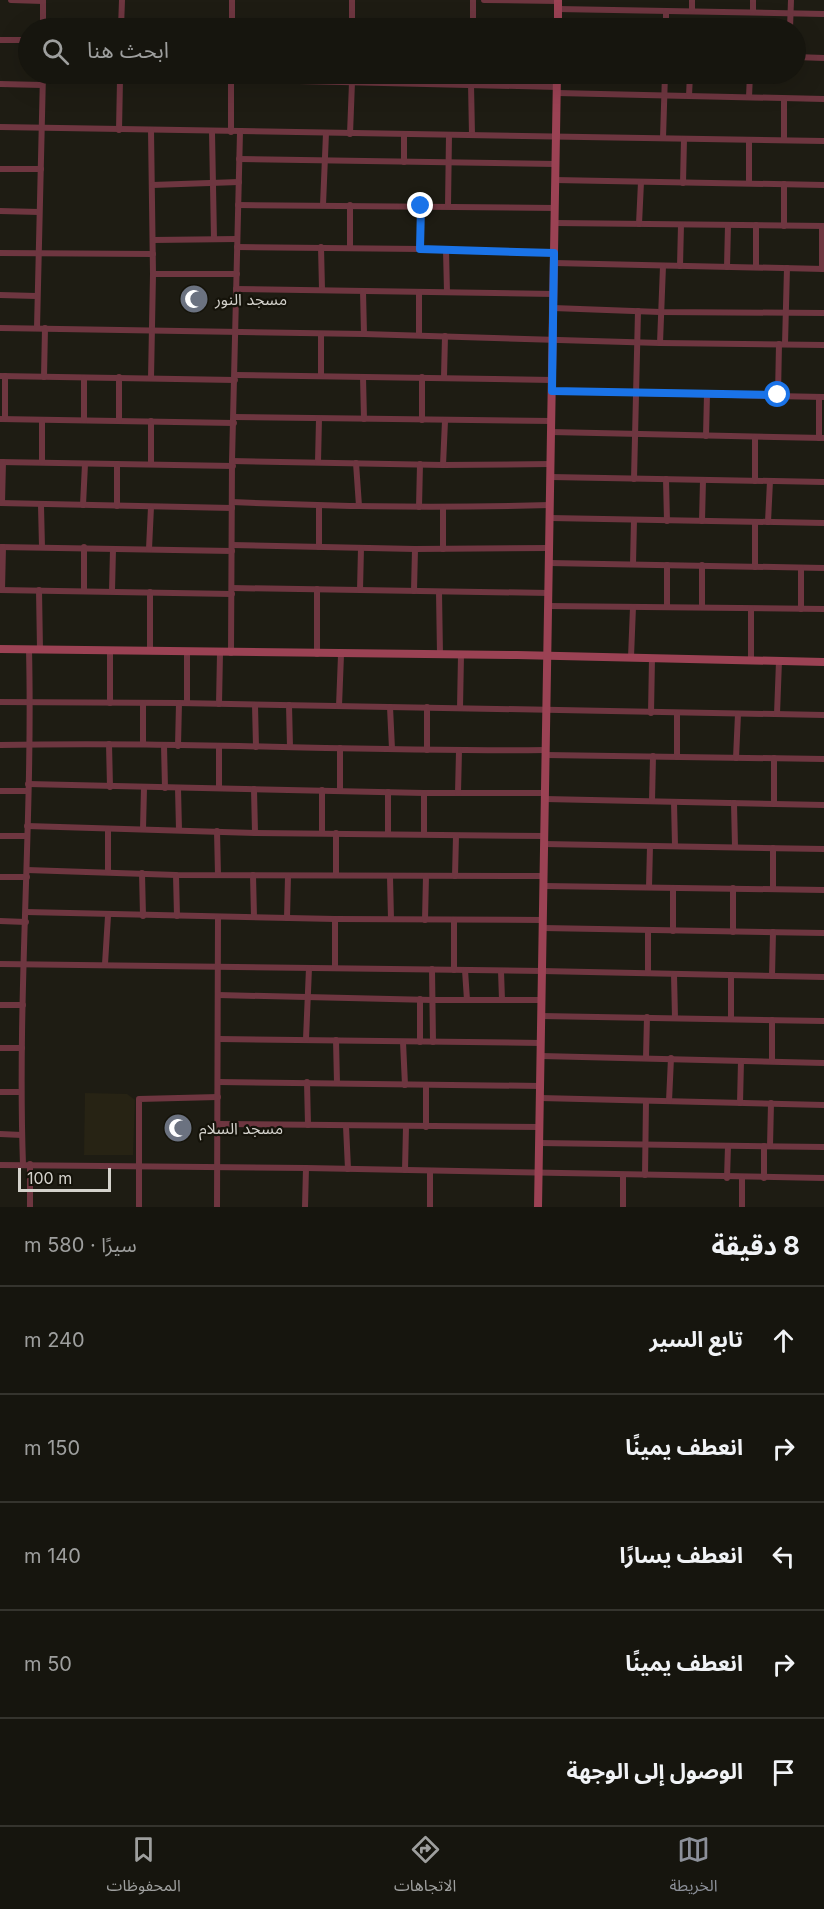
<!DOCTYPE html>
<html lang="ar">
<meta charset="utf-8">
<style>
body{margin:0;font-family:Inter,"Noto Sans Arabic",sans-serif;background:#23221c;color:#f1f3f6;direction:rtl}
.scale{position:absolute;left:18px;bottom:15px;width:93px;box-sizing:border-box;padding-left:6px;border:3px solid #d4d2cc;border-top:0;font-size:16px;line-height:21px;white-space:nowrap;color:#d4d2cc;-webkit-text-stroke:4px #15130a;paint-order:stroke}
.stop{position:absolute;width:18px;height:18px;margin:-14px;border:4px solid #1a73e8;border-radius:50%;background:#fff}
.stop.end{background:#1a73e8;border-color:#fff;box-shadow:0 2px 6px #0008}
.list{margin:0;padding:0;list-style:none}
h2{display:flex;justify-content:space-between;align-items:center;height:78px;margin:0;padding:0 24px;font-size:26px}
h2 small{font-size:20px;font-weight:400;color:#9e9f9e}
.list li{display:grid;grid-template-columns:39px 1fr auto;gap:18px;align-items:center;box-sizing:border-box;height:108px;padding:0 24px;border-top:2px solid #35342e}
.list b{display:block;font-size:22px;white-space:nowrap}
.list em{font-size:20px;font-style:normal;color:#9e9f9e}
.icon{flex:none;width:33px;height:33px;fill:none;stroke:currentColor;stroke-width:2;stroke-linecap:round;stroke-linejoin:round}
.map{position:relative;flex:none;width:824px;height:1207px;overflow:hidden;direction:ltr}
.search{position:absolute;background:#16150e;box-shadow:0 6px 24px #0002;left:18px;right:18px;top:18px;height:66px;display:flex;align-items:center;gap:15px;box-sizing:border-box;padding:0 21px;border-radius:33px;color:#9e9f9e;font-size:22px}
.sheet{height:618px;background:#16150e}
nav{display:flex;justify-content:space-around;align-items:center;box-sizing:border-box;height:84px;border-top:2px solid #35342e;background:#16150e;font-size:16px;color:#9e9f9e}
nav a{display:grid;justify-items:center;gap:3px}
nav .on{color:#8c9099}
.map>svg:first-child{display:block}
.built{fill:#272314}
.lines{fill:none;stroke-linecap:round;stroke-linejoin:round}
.street{stroke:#6e3640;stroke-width:6}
.secondary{stroke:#9b4254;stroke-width:8}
.route{stroke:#1a73e8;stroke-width:8}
.labels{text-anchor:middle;stroke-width:4.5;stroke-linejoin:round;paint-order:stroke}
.poi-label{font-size:16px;fill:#d4d2cc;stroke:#15130a;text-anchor:start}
</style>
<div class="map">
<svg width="824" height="1207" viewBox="0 0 824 1207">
<rect width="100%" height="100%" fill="#1e1c13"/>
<polygon class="built" points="85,1093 127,1094 135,1100 133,1155 84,1155"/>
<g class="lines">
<g class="street">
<polyline points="11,0 43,1"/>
<polyline points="352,0 352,28"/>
<polyline points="484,0 558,1"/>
<polyline points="558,9 824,14"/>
<polyline points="666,11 666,28"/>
<polyline points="692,11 692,0"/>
<polyline points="753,12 753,0"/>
<polyline points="43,28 43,0"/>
<polyline points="121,28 122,0"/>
<polyline points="232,28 232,0"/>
<polyline points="473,28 473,0"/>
<polyline points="790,28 791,0"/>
<polyline points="0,40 28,40"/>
<polyline points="796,57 824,58"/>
<polyline points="438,74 438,84"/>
<polyline points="43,76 120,80 299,81 557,87"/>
<polyline points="231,81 231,132"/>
<polyline points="0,84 42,85"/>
<polyline points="471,84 472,135"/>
<polyline points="557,93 824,99"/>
<polyline points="689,96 690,74"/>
<polyline points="749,97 750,74"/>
<polyline points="784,99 784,140"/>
<polyline points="0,127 824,141"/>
<polyline points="119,130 120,80"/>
<polyline points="151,130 153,274 151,378"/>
<polyline points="212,132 214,239"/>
<polyline points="350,134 352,82"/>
<polyline points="404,134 404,162"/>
<polyline points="663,138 665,74"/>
<polyline points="749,140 749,183"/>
<polyline points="239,159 556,164"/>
<polyline points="0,169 41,169"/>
<polyline points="555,180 824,185"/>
<polyline points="683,183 684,139"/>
<polyline points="152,185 239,182"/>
<polyline points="238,205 555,208"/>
<polyline points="323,205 326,133"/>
<polyline points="350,205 350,248"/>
<polyline points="448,206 449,135"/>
<polyline points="0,211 39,212"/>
<polyline points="555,223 824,226"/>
<polyline points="639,224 641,182"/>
<polyline points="784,226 784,184"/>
<polyline points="153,240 237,239"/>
<polyline points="237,247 420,249 554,253"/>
<polyline points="321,247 322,289"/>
<polyline points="420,249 421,206"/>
<polyline points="446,250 447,292"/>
<polyline points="0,253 153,254"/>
<polyline points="554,263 824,269"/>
<polyline points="680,266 681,225"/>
<polyline points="727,267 728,225"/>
<polyline points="756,267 756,225"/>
<polyline points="822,269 822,226"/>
<polyline points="153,274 237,274"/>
<polyline points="236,289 554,294"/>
<polyline points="363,291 364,334"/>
<polyline points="419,292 419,335"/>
<polyline points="0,295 36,296"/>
<polyline points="553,308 660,312 824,313"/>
<polyline points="0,328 364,334 660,343 824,345"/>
<polyline points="37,328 43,74"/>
<polyline points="660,343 663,266"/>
<polyline points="785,344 787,268"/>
<polyline points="236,375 552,380"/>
<polyline points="321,375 321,334"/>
<polyline points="0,376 235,380"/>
<polyline points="44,377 45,328"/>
<polyline points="363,377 364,419"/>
<polyline points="444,377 445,336"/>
<polyline points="552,391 824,397"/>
<polyline points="778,395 779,344"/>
<polyline points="819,397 819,438"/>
<polyline points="234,417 551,421"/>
<polyline points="0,419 234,423"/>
<polyline points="5,419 5,376"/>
<polyline points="84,420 84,378"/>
<polyline points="422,420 422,377"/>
<polyline points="119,421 119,377"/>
<polyline points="151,421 151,463"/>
<polyline points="551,432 824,438"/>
<polyline points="706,436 707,394"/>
<polyline points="232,461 443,465 551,464"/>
<polyline points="0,462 233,466"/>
<polyline points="42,462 42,420"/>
<polyline points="318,462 319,419"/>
<polyline points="356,463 359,506"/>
<polyline points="443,465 445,421"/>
<polyline points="551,477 824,482"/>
<polyline points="634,479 638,311"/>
<polyline points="666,479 667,521"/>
<polyline points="755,481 755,437"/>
<path d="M232,502C338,507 444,508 550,505"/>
<polyline points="0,503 232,508"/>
<polyline points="2,503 3,462"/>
<polyline points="83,505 85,464"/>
<polyline points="41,506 42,547"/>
<polyline points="117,506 117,464"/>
<polyline points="319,506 319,547"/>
<polyline points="419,507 420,464"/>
<polyline points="443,507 443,549"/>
<polyline points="550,518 824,523"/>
<polyline points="702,521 703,480"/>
<polyline points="768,522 770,481"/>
<polyline points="232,545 415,549 549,548"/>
<polyline points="0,547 232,551"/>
<polyline points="84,547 84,590"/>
<polyline points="149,549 151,507"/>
<polyline points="549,563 824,568"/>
<polyline points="633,564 634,520"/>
<polyline points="667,565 667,607"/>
<polyline points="755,567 755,522"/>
<polyline points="232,588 549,593"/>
<polyline points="0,590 232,594"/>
<polyline points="2,590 3,547"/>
<polyline points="39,590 40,650"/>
<polyline points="360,590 361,548"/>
<polyline points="112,591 113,549"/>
<polyline points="414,591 415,549"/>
<polyline points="150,592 150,650"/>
<polyline points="439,592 440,655"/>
<polyline points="548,606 824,609"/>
<polyline points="702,607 702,565"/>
<polyline points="801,609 801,568"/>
<polyline points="110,650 110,703"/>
<polyline points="231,653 232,461 240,132"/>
<polyline points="317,654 317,589"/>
<polyline points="631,657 633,607"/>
<polyline points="751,661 751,609"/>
<polyline points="0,702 179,703 824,715"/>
<polyline points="143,703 143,744"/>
<polyline points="187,703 187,651"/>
<polyline points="219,704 220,653"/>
<polyline points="255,705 256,747"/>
<polyline points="289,705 290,747"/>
<polyline points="339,706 341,655"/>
<polyline points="390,707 392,749"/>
<polyline points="427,707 427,750"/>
<polyline points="460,708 461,655"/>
<polyline points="651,713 652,658"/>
<polyline points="777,714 779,661"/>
<polyline points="109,744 110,787"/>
<path d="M0,745C182,741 364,752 546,750"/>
<polyline points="164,745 165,788"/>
<polyline points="178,746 179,703"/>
<polyline points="219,746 219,788"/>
<polyline points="340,748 340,791"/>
<polyline points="546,755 824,759"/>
<polyline points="677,757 677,713"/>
<polyline points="736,758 738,714"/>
<polyline points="28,784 424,793 545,793"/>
<polyline points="178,788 179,830"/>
<polyline points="254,789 255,833"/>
<polyline points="322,790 322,833"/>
<polyline points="0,791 28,791"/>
<polyline points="388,792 388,834"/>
<polyline points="424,793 424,834"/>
<polyline points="458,793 459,751"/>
<polyline points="545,799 824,805"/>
<polyline points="652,801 653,756"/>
<polyline points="674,802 675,846"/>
<polyline points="734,803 735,847"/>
<polyline points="774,804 774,758"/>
<polyline points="27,826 255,833 544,836"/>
<polyline points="143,829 144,788"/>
<polyline points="217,831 218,875"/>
<polyline points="0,836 27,836"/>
<polyline points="544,844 824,849"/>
<polyline points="773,848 773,889"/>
<polyline points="27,870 176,875 544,876"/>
<polyline points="108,872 108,829"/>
<polyline points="142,873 143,916"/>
<polyline points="176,875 177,916"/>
<polyline points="253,875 254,917"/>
<polyline points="336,875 336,833"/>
<polyline points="455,876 456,836"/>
<polyline points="0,877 27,877"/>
<polyline points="390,877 391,919"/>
<polyline points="544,886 824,890"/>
<polyline points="649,887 650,846"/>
<polyline points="673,888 673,931"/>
<polyline points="733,888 733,932"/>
<polyline points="26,912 335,919 543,920"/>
<polyline points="287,918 288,876"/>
<polyline points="335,919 335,968"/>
<polyline points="425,920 426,876"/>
<polyline points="0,921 26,922"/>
<polyline points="543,928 824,933"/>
<polyline points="0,964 542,971 824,977"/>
<polyline points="105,964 108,916"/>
<polyline points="432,969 433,1042"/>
<polyline points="454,970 454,920"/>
<polyline points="465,970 467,1000"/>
<polyline points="501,971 502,1000"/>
<polyline points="648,973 648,931"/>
<polyline points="674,974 675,1018"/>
<polyline points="731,975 731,1019"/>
<polyline points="772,976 773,932"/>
<polyline points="218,995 432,1000 542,1000"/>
<polyline points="0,1005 23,1005"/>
<polyline points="541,1016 824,1021"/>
<polyline points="219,1039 541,1043"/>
<polyline points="306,1039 309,968"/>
<polyline points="336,1040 337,1083"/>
<polyline points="403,1042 405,1085"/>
<polyline points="420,1042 420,999"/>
<polyline points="0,1048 22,1048"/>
<polyline points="541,1056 824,1063"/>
<polyline points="646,1058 647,1017"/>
<polyline points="772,1061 772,1020"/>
<polyline points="219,1082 540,1086"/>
<polyline points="307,1082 308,1125"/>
<polyline points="426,1085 426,1127"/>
<polyline points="0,1092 21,1092"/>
<polyline points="540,1098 824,1105"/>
<polyline points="669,1101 671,1058"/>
<polyline points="740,1103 741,1061"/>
<polyline points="218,1124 540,1127"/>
<polyline points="346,1126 348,1169"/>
<polyline points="0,1134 22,1135"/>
<polyline points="539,1143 824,1147"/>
<polyline points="764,1146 764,1178"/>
<polyline points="770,1146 771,1103"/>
<polyline points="0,1165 306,1168 824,1178"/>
<path d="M23,1165C17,993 33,821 29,649"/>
<polyline points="405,1170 406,1127"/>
<polyline points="645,1175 646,1101"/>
<polyline points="742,1177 742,1207"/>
<polyline points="727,1178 728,1146"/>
<polyline points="30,1207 30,1164"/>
<polyline points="139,1207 139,1099 218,1097"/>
<polyline points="217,1207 218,917"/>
<polyline points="305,1207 306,1168"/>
<polyline points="430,1207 430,1171"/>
<polyline points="623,1207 623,1175"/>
</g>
<g class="secondary">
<polyline points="558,28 558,0"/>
<polyline points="0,649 517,655 824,662"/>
<polyline points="538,1207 557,74"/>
</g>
</g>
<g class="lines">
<polyline class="route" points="421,206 420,249 554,253 552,391 778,395"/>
</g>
<defs>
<g id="mosque-disc" transform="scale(1.5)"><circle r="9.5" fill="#6b7280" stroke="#15130a"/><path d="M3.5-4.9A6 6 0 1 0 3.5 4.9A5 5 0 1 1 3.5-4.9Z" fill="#fff"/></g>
</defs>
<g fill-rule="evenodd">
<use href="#mosque-disc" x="194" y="299"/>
<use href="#mosque-disc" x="178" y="1128"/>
</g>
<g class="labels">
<g class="poi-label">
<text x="215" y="305">مسجد النور</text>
<text x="199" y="1134">مسجد السلام</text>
</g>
</g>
</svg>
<div class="scale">100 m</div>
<div class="stop" style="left:778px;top:395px"></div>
<div class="stop end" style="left:421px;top:206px"></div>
<div class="search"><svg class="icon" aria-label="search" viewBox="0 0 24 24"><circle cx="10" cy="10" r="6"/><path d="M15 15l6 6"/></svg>ابحث هنا</div>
</div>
<section class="sheet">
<h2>8 دقيقة<small>سيرًا · 580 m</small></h2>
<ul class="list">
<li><svg class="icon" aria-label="ahead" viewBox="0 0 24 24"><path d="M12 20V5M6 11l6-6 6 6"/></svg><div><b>تابع السير</b></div><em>240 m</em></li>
<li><svg class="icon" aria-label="right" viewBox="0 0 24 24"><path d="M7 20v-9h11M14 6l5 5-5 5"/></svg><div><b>انعطف يمينًا</b></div><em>150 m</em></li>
<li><svg class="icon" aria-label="left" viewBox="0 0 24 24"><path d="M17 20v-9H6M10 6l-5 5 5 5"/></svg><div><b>انعطف يسارًا</b></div><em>140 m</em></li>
<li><svg class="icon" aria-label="right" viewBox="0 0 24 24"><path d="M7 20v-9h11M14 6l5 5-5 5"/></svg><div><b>انعطف يمينًا</b></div><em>50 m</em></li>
<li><svg class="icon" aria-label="arrive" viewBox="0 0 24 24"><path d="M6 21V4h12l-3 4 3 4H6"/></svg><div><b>الوصول إلى الوجهة</b></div></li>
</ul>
</section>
<nav>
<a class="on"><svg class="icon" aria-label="map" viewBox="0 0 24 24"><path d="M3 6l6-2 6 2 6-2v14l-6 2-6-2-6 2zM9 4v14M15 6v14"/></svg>الخريطة</a>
<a><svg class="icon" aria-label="directions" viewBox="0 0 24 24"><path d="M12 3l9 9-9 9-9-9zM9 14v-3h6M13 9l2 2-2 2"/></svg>الاتجاهات</a>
<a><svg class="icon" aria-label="saved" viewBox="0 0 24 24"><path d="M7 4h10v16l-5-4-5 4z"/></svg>المحفوظات</a>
</nav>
